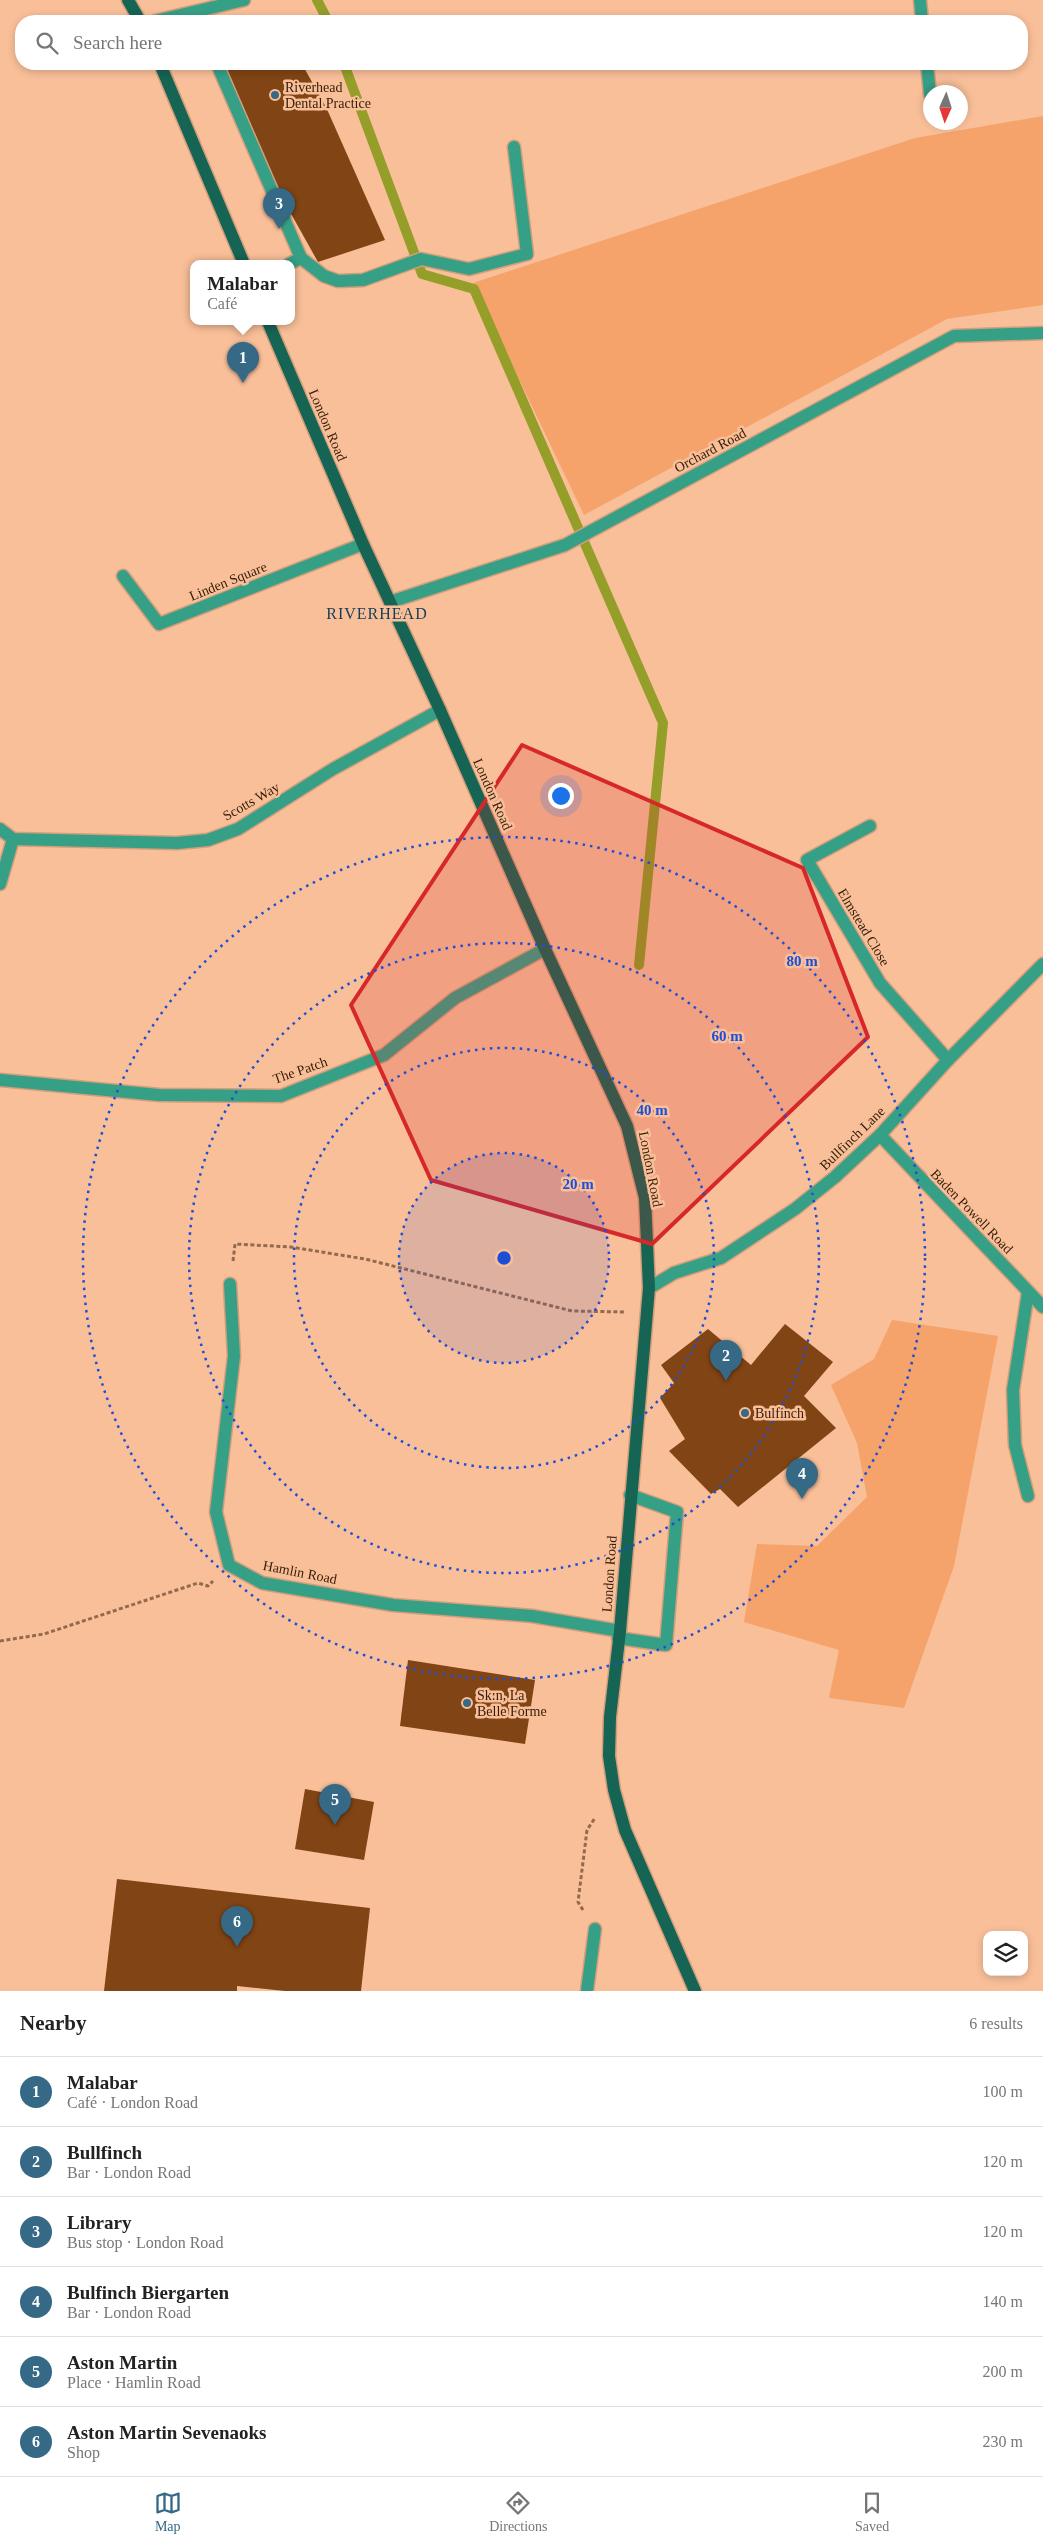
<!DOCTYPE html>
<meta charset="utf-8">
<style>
body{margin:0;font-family:"Times New Roman",serif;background:#f6f6f6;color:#222}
.controls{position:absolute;right:15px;bottom:15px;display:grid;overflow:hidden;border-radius:10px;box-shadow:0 2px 8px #0003}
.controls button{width:45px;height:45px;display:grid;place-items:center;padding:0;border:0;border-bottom:1px solid #e0e0e0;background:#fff;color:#222;font:25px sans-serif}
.compass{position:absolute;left:923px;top:85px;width:45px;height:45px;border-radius:50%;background:#fff;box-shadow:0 2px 8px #0003;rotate:183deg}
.you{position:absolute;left:560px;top:795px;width:18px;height:18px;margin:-12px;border:4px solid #fff;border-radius:50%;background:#1a73e8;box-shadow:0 0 0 8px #1a73e833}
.badge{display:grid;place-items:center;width:32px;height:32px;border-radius:50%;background:#356986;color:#fff;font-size:16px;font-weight:700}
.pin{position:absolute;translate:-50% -41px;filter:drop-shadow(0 1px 2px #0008)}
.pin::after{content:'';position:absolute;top:26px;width:18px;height:15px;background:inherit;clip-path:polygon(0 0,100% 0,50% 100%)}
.popup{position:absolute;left:190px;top:260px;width:105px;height:65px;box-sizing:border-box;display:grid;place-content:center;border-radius:10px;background:#fff;filter:drop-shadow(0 1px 4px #0005);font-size:16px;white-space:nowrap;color:#767676}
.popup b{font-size:19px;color:#222}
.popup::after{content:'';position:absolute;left:50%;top:100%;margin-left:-10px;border:10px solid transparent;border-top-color:#fff}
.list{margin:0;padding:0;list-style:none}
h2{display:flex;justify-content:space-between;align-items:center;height:65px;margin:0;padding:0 20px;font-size:21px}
h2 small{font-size:16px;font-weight:400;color:#767676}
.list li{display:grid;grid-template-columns:32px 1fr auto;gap:15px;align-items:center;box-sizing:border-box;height:70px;padding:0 20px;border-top:1px solid #e0e0e0}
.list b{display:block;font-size:19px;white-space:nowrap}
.list p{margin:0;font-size:16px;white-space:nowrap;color:#767676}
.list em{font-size:16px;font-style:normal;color:#767676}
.icon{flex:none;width:28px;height:28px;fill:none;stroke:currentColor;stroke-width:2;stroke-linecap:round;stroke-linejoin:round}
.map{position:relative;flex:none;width:1043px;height:1991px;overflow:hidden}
.search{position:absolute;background:#fff;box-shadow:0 2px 8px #0003;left:15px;right:15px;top:15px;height:55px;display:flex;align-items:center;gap:12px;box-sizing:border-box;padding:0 18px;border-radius:20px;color:#767676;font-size:19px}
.sheet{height:485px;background:#fff}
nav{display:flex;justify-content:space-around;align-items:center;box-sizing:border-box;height:70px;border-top:1px solid #e0e0e0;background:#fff;font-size:14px;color:#767676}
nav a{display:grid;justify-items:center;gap:2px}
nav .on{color:#356986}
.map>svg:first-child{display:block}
.green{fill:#f5a36b}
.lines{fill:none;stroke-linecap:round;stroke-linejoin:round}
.stream{stroke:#949e29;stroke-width:10}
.building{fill:#814414}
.minor-casing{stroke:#d29e7c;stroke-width:15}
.major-casing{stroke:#d29e7c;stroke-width:15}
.path{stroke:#946a4e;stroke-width:3;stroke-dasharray:4 2.5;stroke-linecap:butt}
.minor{stroke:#36a087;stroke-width:12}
.major{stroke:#166453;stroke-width:12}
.marked{fill:#d62828;fill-opacity:0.2;stroke:#d62828;stroke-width:4;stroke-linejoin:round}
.ring{fill:none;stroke:#1d4ed8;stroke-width:2.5;stroke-dasharray:2.5 5}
.poi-dot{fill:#356986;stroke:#f9bf99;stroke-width:2}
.labels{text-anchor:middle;stroke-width:5;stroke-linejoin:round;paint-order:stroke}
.poi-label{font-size:14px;fill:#361c08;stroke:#f9bf99;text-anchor:start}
.street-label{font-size:14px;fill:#361c08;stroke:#f9bf99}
.quarter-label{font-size:16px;letter-spacing:1px;fill:#133e54;stroke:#f9bf99}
.centre{fill:#1d4ed8;stroke:#f9bf99;stroke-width:2.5}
.ring-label{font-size:15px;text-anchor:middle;font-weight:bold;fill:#1d4ed8;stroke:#f9bf99;stroke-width:5;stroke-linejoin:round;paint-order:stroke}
</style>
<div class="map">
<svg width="1043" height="1991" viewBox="0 0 1043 1991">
<rect width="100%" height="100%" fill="#f9bf99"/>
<g class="green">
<polygon points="1043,116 1043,305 947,319 584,515 473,283 915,138"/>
<polygon points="892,1320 998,1336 954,1566 904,1708 829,1698 839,1650 744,1622 757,1544 817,1546 867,1497 857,1443 831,1385 874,1359"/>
</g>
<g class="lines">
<g class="stream">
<polyline points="317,0 328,21"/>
<polyline points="344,64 422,274 474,289 663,723 639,965"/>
</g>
</g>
<g class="building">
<polygon points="278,17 280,21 268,21"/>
<polygon points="217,64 302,64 326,107 385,240 318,262 247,135"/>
<polygon points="785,1324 833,1362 804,1396 836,1428 738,1507 720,1489 711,1494 669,1451 685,1439 660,1398 674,1383 661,1365 708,1329 751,1365"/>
<polygon points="408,1660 535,1680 525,1744 400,1726"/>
<polygon points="305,1789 374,1802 364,1860 295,1849"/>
<polygon points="117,1879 370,1908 361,1991 285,1991 237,1986 237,1991 104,1991"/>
</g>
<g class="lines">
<g class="minor-casing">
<g id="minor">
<polyline points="920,0 922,21"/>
<polyline points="155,21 244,0"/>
<polyline points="217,64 301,258 289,264"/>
<polyline points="927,64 930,94"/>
<polyline points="301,258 324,276 338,281 363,280 421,259 469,269 527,254 514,147"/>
<polyline points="123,576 159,624 363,544"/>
<polyline points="390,602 565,545 954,336 1043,333"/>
<polyline points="870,826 807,860 880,983 948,1060"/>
<polyline points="0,829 13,839 177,843 208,840 238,829 333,769 440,710"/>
<polyline points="0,884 13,839"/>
<polyline points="1,1080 159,1095 281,1096 384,1055 455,998 545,949"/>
<polyline points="880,1135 1043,1307"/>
<polyline points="230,1284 234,1356 216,1512 229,1565 262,1583 393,1605 532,1616 620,1631"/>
<polyline points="649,1288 674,1273 721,1258 795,1209 835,1177 880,1135 948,1060 1043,964"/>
<polyline points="1028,1496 1015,1445 1013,1390 1028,1292"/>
<polyline points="618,1638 666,1645 677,1512 630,1495"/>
<polyline points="587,1991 595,1929"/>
</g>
</g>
<g class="major-casing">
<g id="major">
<polyline points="128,0 140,21"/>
<polyline points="160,64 244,264"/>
<polyline points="268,322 363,544 440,710 545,949 627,1126 645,1198 649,1288 620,1631 610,1717 609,1756 614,1790 625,1830 695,1991"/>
</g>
</g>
<g class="path">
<polyline points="233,1261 235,1244 291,1247 365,1259 572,1311 624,1312"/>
<polyline points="0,1641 44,1634 198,1583 208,1586 213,1581"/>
<polyline points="583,1910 578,1902 587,1830 595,1818"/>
</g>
<use href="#minor" class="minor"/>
<use href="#major" class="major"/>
</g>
<path class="marked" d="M522,745L803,868L868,1037L652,1244L431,1180L351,1005Z"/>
<circle cx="504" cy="1258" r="105" fill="#1d4ed8" fill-opacity=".12"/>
<g class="ring">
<circle cx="504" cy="1258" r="105"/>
<circle cx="504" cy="1258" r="210"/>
<circle cx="504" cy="1258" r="315"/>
<circle cx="504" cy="1258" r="421"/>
</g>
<g class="poi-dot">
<circle cx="275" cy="95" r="5"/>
<circle cx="745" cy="1413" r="5"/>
<circle cx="467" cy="1703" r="5"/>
</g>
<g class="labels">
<g class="poi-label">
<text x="285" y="92">Riverhead<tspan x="285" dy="16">Dental Practice</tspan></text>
<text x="755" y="1418">Bulfinch</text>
<text x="477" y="1700">Sk:n, La<tspan x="477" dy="16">Belle Forme</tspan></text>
</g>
<g class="street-label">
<text transform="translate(328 425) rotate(67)" y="5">London Road</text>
<text transform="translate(710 450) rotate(-28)" y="5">Orchard Road</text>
<text transform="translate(228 581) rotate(-22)" y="5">Linden Square</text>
<text transform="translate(493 794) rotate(66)" y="5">London Road</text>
<text transform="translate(251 801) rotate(-30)" y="5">Scotts Way</text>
<text transform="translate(864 927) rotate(59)" y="5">Elmstead Close</text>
<text transform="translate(300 1070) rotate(-19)" y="5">The Patch</text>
<text transform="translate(852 1138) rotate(-44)" y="5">Bullfinch Lane</text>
<text transform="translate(651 1169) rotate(79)" y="5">London Road</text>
<text transform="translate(972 1211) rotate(46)" y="5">Baden Powell Road</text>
<text transform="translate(300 1572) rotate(11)" y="5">Hamlin Road</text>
<text transform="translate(609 1574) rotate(-86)" y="5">London Road</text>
</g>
<g class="quarter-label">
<text x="377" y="619">RIVERHEAD</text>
</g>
</g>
<circle cx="504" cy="1258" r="8" class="centre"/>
<g class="ring-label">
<text x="802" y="966">80 m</text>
<text x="727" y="1041">60 m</text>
<text x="652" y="1115">40 m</text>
<text x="578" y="1189">20 m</text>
</g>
</svg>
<div class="controls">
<button><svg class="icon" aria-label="layers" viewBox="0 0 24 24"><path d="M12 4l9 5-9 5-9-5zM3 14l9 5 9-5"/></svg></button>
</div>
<svg class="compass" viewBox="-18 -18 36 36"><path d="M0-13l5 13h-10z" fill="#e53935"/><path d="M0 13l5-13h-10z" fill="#767676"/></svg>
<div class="you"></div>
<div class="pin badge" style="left:243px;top:383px">1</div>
<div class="popup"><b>Malabar</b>Café</div>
<div class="pin badge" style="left:726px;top:1381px">2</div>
<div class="pin badge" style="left:279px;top:229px">3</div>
<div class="pin badge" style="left:802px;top:1499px">4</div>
<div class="pin badge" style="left:335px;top:1825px">5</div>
<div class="pin badge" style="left:237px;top:1947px">6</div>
<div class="search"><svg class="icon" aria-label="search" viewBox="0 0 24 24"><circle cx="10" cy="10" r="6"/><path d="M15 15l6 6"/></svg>Search here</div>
</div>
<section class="sheet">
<h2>Nearby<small>6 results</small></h2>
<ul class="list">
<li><span class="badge">1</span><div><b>Malabar</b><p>Café · London Road</p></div><em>100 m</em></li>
<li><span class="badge">2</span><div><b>Bullfinch</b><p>Bar · London Road</p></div><em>120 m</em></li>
<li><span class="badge">3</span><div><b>Library</b><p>Bus stop · London Road</p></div><em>120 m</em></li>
<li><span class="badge">4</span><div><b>Bulfinch Biergarten</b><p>Bar · London Road</p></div><em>140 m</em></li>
<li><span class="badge">5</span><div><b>Aston Martin</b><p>Place · Hamlin Road</p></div><em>200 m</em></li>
<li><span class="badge">6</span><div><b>Aston Martin Sevenaoks</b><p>Shop</p></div><em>230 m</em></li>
</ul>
</section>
<nav>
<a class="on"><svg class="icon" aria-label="map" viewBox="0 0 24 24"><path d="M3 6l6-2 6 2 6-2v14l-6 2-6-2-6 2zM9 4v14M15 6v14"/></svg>Map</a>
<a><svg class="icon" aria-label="directions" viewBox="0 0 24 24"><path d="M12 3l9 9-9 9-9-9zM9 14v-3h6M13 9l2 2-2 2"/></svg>Directions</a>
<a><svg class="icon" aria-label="saved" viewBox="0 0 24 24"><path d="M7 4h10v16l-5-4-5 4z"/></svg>Saved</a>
</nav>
